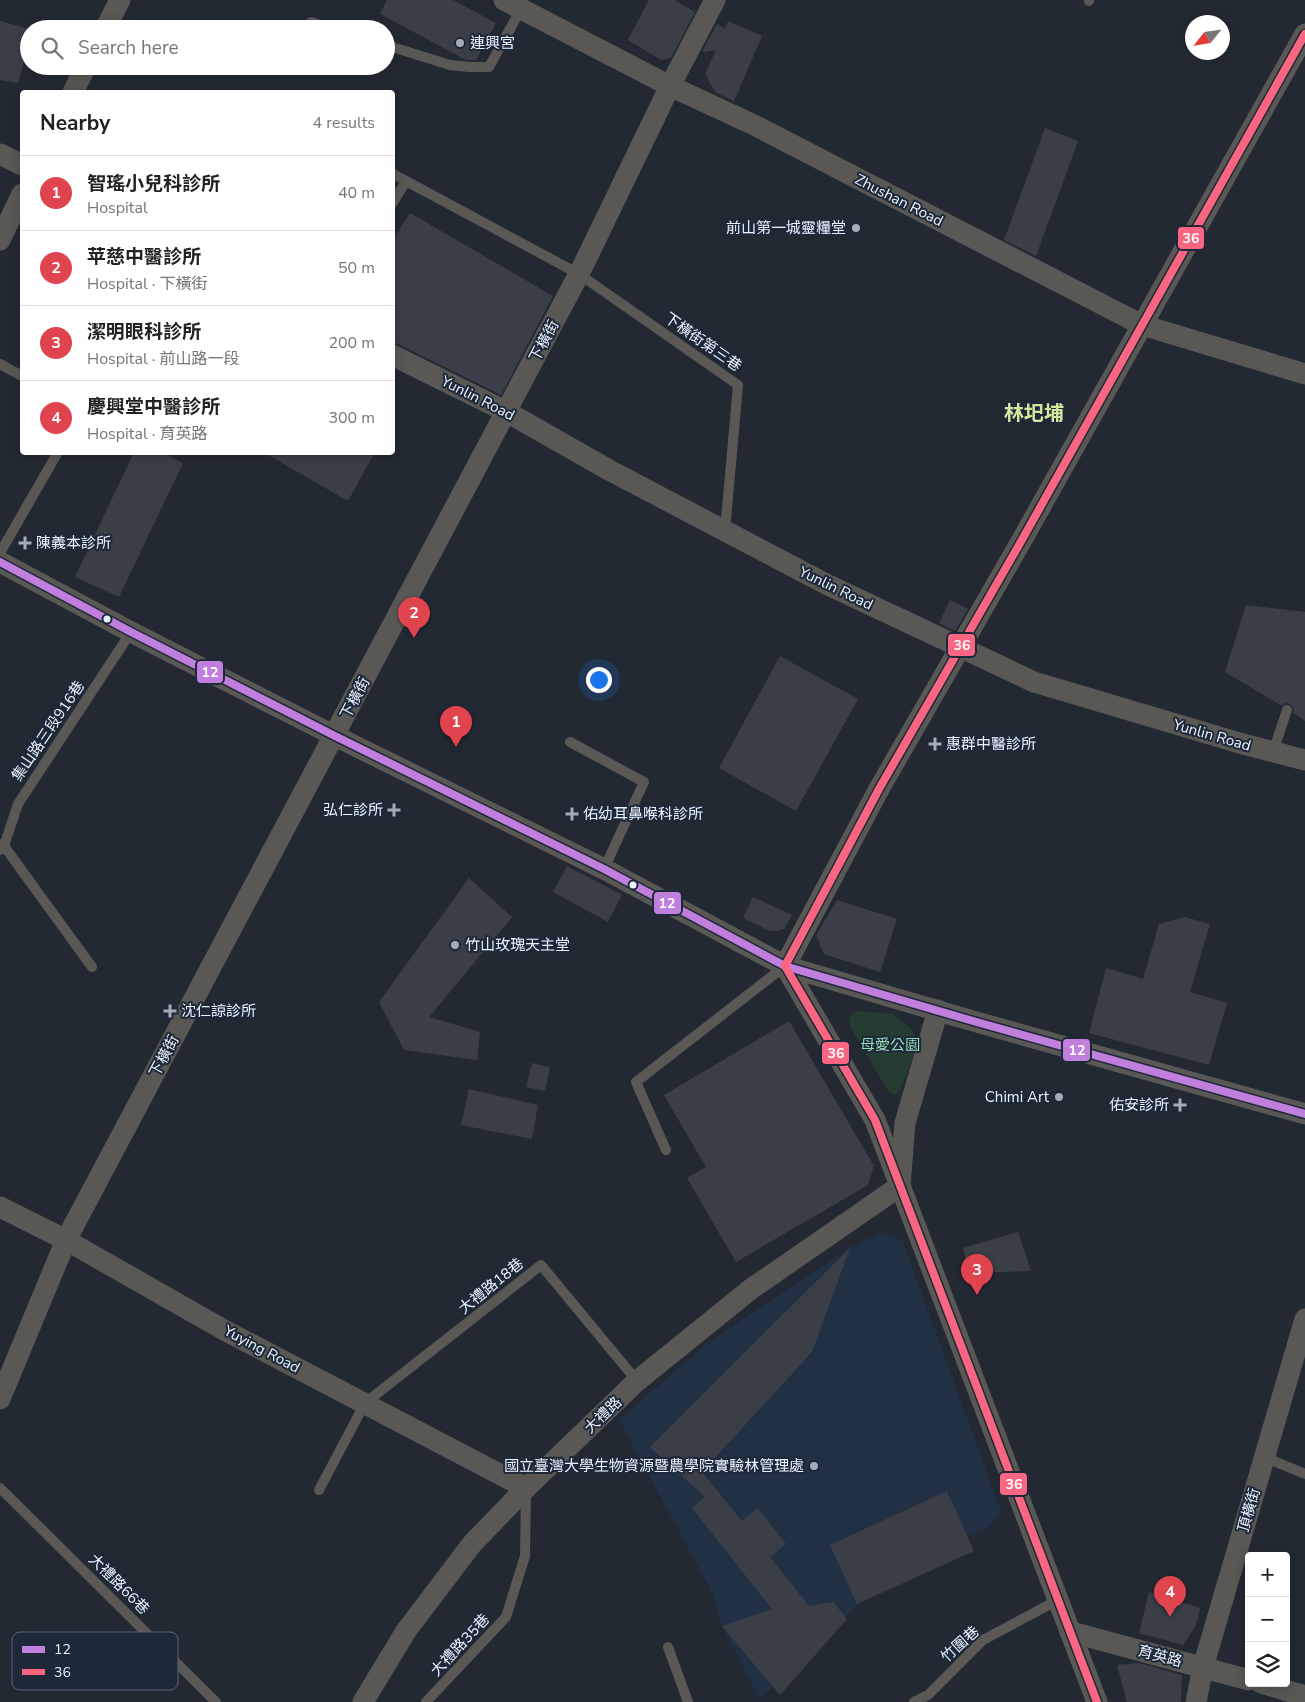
<!DOCTYPE html>
<meta charset="utf-8">
<style>
body{margin:0;font-family:"Nunito Sans","Noto Sans TC",sans-serif;background:#f6f6f6;color:#222}
.controls{position:absolute;right:15px;bottom:15px;display:grid;overflow:hidden;border-radius:5px;box-shadow:0 2px 12px #0003}
.controls button{width:45px;height:45px;display:grid;place-items:center;padding:0;border:0;border-bottom:1px solid #e0e0e0;background:#fff;color:#222;font:25px sans-serif}
.compass{position:absolute;left:1185px;top:15px;width:45px;height:45px;border-radius:50%;background:#fff;box-shadow:0 2px 12px #0003;rotate:240deg}
.you{position:absolute;left:598px;top:679px;width:18px;height:18px;margin:-12px;border:4px solid #fff;border-radius:50%;background:#1a73e8;box-shadow:0 0 0 8px #1a73e833}
.badge{display:grid;place-items:center;width:32px;height:32px;border-radius:50%;background:#5d6066;color:#fff;font-size:16px;font-weight:700}
.pin{position:absolute;translate:-50% -41px;filter:drop-shadow(0 1px 2px #0008)}
.pin::after{content:'';position:absolute;top:26px;width:18px;height:15px;background:inherit;clip-path:polygon(0 0,100% 0,50% 100%)}
.list{margin:0;padding:0;list-style:none}
h2{display:flex;justify-content:space-between;align-items:center;height:65px;margin:0;padding:0 20px;font-size:21px}
h2 small{font-size:16px;font-weight:400;color:#767676}
.list li{display:grid;grid-template-columns:32px 1fr auto;gap:15px;align-items:center;box-sizing:border-box;height:75px;padding:0 20px;border-top:1px solid #e0e0e0}
.list b{display:block;font-size:19px;white-space:nowrap}
.list p{margin:0;font-size:16px;white-space:nowrap;color:#767676}
.list em{font-size:16px;font-style:normal;color:#767676}
.icon{flex:none;width:28px;height:28px;fill:none;stroke:currentColor;stroke-width:2;stroke-linecap:round;stroke-linejoin:round}
.map{position:relative;flex:none;width:1305px;height:1702px;overflow:hidden}
.search{position:absolute;background:#fff;box-shadow:0 2px 12px #0003;left:20px;top:20px;width:375px;height:55px;display:flex;align-items:center;gap:12px;box-sizing:border-box;padding:0 18px;border-radius:28px;color:#767676;font-size:19px}
.panel{position:absolute;background:#fff;box-shadow:0 2px 12px #0003;left:20px;top:90px;width:375px;height:365px;border-radius:5px}
.map>svg:first-child{display:block}
.built{fill:#223044}
.green{fill:#263b31}
.building{fill:#3a3f47}
.lines{fill:none;stroke-linecap:round;stroke-linejoin:round}
.lane{stroke:#595854;stroke-width:10}
.street{stroke:#595854;stroke-width:21}
.bus-1-casing{stroke:#1d2839;stroke-width:11}
.bus-2-casing{stroke:#1d2839;stroke-width:11}
.bus-1{stroke:#c07fdc;stroke-width:8}
.bus-2{stroke:#fa6682;stroke-width:8}
.poi-dot{fill:#a5acb8;stroke:#1d2839;stroke-width:2}
.bus-dot{fill:#ebf3ff;stroke:#1d2839;stroke-width:2}
.labels{text-anchor:middle;stroke-width:4;stroke-linejoin:round;paint-order:stroke}
.poi-label{font-size:15px;fill:#ebf3ff;stroke:#1d2839;text-anchor:start}
.street-label{font-size:15px;fill:#ebf3ff;stroke:#1d2839}
.park-label{font-size:15px;fill:#94dcb6;stroke:#1d2839}
.district-label{font-size:20px;font-weight:bold;fill:#d1e89d;stroke:#1d2839}
.key{fill:#1d2839;stroke:#5b6574;stroke-width:1}
.key-label{font-size:14px;fill:#ebf3ff}
.line-badge{stroke:#1d2839;stroke-width:2}
.badge-label{font-size:14px;text-anchor:middle;font-weight:bold;fill:#fff}
</style>
<div class="map">
<svg width="1305" height="1702" viewBox="0 0 1305 1702">
<rect width="100%" height="100%" fill="#232933"/>
<polygon class="built" points="882,1232 902,1240 1001,1511 990,1526 955,1541 866,1597 760,1699 722,1626 711,1590 619,1420 705,1345 850,1248"/>
<polygon class="green" points="857,1011 892,1014 913,1030 917,1046 900,1091 894,1095 888,1091 850,1026 850,1017"/>
<g class="building">
<polygon points="387,0 453,0 496,23 476,60 466,60 380,14"/>
<polygon points="649,0 674,0 695,12 671,58 661,60 628,40"/>
<polygon points="0,21 29,29 29,42 18,83 0,80"/>
<polygon points="728,21 762,36 734,101 715,92 705,74 716,50 702,52 717,24 725,29"/>
<polygon points="1045,128 1078,141 1036,256 1004,240"/>
<polygon points="410,213 553,296 501,395 398,344 392,343 392,241"/>
<polygon points="134,452 161,452 183,463 119,597 75,577"/>
<polygon points="263,452 375,452 348,501"/>
<polygon points="950,600 968,609 955,631 939,623"/>
<polygon points="1246,605 1305,612 1305,721 1293,713 1294,708 1290,704 1285,703 1282,706 1225,672"/>
<polygon points="780,656 858,699 796,811 719,768"/>
<polygon points="567,866 622,895 608,922 553,892"/>
<polygon points="469,878 512,917 429,1017 480,1032 477,1060 404,1050 379,1002"/>
<polygon points="753,897 792,915 785,928 777,931 770,931 743,918"/>
<polygon points="837,900 897,919 880,972 824,954 816,935"/>
<polygon points="1185,917 1210,924 1190,992 1227,1003 1209,1065 1089,1033 1106,968 1143,979 1159,924"/>
<polygon points="789,1021 874,1166 868,1185 736,1262 687,1178 706,1167 664,1095"/>
<polygon points="532,1063 550,1067 545,1091 526,1087"/>
<polygon points="469,1089 538,1105 532,1139 461,1125"/>
<polygon points="1018,1232 1031,1271 969,1273 963,1248"/>
<polygon points="850,1248 812,1352 702,1472 742,1521 758,1508 786,1544 770,1557 809,1606 833,1602 847,1619 780,1695 722,1626 772,1609 692,1508 705,1497 650,1447"/>
<polygon points="947,1491 974,1551 857,1604 830,1545"/>
<polygon points="1149,1592 1200,1608 1196,1625 1183,1645 1139,1633"/>
<polygon points="1139,1663 1182,1675 1181,1702 1127,1702 1117,1665"/>
</g>
<g class="lines">
<g class="lane">
<polyline points="1089,1 1089,0"/>
<polyline points="311,22 333,29"/>
<polyline points="386,45 450,65 469,67 489,67 521,9"/>
<polyline points="392,173 406,181 579,274 738,385 725,531"/>
<polyline points="392,204 406,181"/>
<polyline points="0,364 22,376"/>
<polyline points="0,553 58,452"/>
<polyline points="570,742 644,782 604,869"/>
<polyline points="1273,752 1287,710"/>
<polyline points="0,844 4,846 92,967"/>
<polyline points="0,850 4,846 18,804 131,632"/>
<polyline points="666,1150 636,1082 785,966"/>
<polyline points="1264,1457 1305,1474"/>
<polyline points="0,1488 216,1702"/>
<polyline points="319,1490 365,1403 541,1265 637,1381"/>
<polyline points="668,1647 688,1702"/>
<polyline points="426,1702 506,1617 525,1556 526,1490"/>
<polyline points="914,1702 928,1695 983,1640 1058,1600"/>
</g>
<g class="street">
<polyline points="504,0 670,86 752,124 1142,325 1305,374"/>
<polyline points="105,29 120,0"/>
<polyline points="73,92 86,66"/>
<polyline points="0,154 22,165"/>
<polyline points="0,240 22,194"/>
<polyline points="392,355 507,412 609,470 826,584 1034,682 1243,744 1305,760"/>
<polyline points="0,562 131,632 335,736 604,869 785,966 973,1021 1305,1114"/>
<polyline points="0,1207 66,1240 224,1330 526,1488"/>
<polyline points="0,1399 66,1240 579,274 670,86 715,0"/>
<polyline points="1071,1632 1249,1680"/>
<polyline points="1261,1683 1305,1696"/>
<polyline points="363,1702 406,1631 472,1544 526,1488 637,1381 751,1289 900,1186 905,1123 938,1010"/>
<polyline points="1097,1702 875,1120 785,966 879,789 1023,538 1305,34"/>
<polyline points="1196,1702 1203,1667 1305,1319"/>
</g>
<g class="bus-1-casing">
<polyline id="bus-1" points="0,562 131,632 335,736 604,869 785,966 973,1021 1305,1114"/>
</g>
<g class="bus-2-casing">
<polyline id="bus-2" points="1097,1702 875,1120 785,966 879,789 1023,538 1305,34"/>
</g>
<use href="#bus-1" class="bus-1"/>
<use href="#bus-2" class="bus-2"/>
</g>
<g class="poi-dot">
<circle cx="460" cy="43" r="5"/>
<circle cx="856" cy="228" r="5"/>
<path d="M22.5 535.5h5v5h5v5h-5v5h-5v-5h-5v-5h5z"/>
<path d="M932.5 736.5h5v5h5v5h-5v5h-5v-5h-5v-5h5z"/>
<path d="M391.5 802.5h5v5h5v5h-5v5h-5v-5h-5v-5h5z"/>
<path d="M569.5 806.5h5v5h5v5h-5v5h-5v-5h-5v-5h5z"/>
<circle cx="455" cy="945" r="5"/>
<path d="M167.5 1003.5h5v5h5v5h-5v5h-5v-5h-5v-5h5z"/>
<circle cx="1059" cy="1097" r="5"/>
<path d="M1177.5 1097.5h5v5h5v5h-5v5h-5v-5h-5v-5h5z"/>
<circle cx="814" cy="1466" r="5"/>
</g>
<g class="bus-dot">
<circle cx="107" cy="619" r="4.5"/>
<circle cx="633" cy="885" r="4.5"/>
</g>
<g class="labels">
<g class="poi-label">
<text x="470" y="48">連興宮</text>
<text x="846" y="233" text-anchor="end">前山第一城靈糧堂</text>
<text x="36" y="548">陳義本診所</text>
<text x="946" y="749">惠群中醫診所</text>
<text x="383" y="815" text-anchor="end">弘仁診所</text>
<text x="583" y="819">佑幼耳鼻喉科診所</text>
<text x="465" y="950">竹山玫瑰天主堂</text>
<text x="181" y="1016">沈仁諒診所</text>
<text x="1049" y="1102" text-anchor="end">Chimi Art</text>
<text x="1169" y="1110" text-anchor="end">佑安診所</text>
<text x="804" y="1471" text-anchor="end">國立臺灣大學生物資源暨農學院實驗林管理處</text>
</g>
<g class="street-label">
<text transform="translate(899 200) rotate(27)" y="5">Zhushan Road</text>
<text transform="translate(544 341) rotate(-62)" y="5">下橫街</text>
<text transform="translate(703 342) rotate(35)" y="5">下橫街第三巷</text>
<text transform="translate(478 398) rotate(27)" y="5">Yunlin Road</text>
<text transform="translate(836 588) rotate(26)" y="5">Yunlin Road</text>
<text transform="translate(355 698) rotate(-62)" y="5">下橫街</text>
<text transform="translate(48 731) rotate(-56)" y="5">集山路三段916巷</text>
<text transform="translate(1212 735) rotate(16)" y="5">Yunlin Road</text>
<text transform="translate(164 1056) rotate(-62)" y="5">下橫街</text>
<text transform="translate(491 1286) rotate(-39)" y="5">大禮路18巷</text>
<text transform="translate(262 1349) rotate(28)" y="5">Yuying Road</text>
<text transform="translate(603 1415) rotate(-44)" y="5">大禮路</text>
<text transform="translate(1249 1510) rotate(-74)" y="5">頂橫街</text>
<text transform="translate(119 1584) rotate(45)" y="5">大禮路66巷</text>
<text transform="translate(960 1644) rotate(-42)" y="5">竹圍巷</text>
<text transform="translate(460 1645) rotate(-47)" y="5">大禮路35巷</text>
<text transform="translate(1160 1656) rotate(15)" y="5">育英路</text>
</g>
<g class="park-label">
<text x="890" y="1050">母愛公園</text>
</g>
<g class="district-label">
<text x="1034" y="420">林圯埔</text>
</g>
</g>
<rect x="12" y="1632" width="166" height="58" rx="8" class="key"/>
<rect x="22" y="1646" width="23" height="7" fill="#c07fdc"/>
<rect x="22" y="1669" width="23" height="6" fill="#fa6682"/>
<g class="key-label">
<text x="54" y="1654">12</text>
<text x="54" y="1677">36</text>
</g>
<g class="line-badge">
<rect x="1177" y="226" width="28" height="24" rx="5" fill="#fa6682"/>
<rect x="947" y="633" width="29" height="24" rx="5" fill="#fa6682"/>
<rect x="196" y="660" width="28" height="24" rx="5" fill="#c07fdc"/>
<rect x="653" y="891" width="29" height="24" rx="5" fill="#c07fdc"/>
<rect x="1062" y="1038" width="29" height="24" rx="5" fill="#c07fdc"/>
<rect x="821" y="1041" width="29" height="24" rx="5" fill="#fa6682"/>
<rect x="999" y="1472" width="29" height="24" rx="5" fill="#fa6682"/>
</g>
<g class="badge-label">
<text x="1191" y="243">36</text>
<text x="962" y="650">36</text>
<text x="210" y="677">12</text>
<text x="667" y="908">12</text>
<text x="1077" y="1055">12</text>
<text x="836" y="1058">36</text>
<text x="1014" y="1489">36</text>
</g>
</svg>
<div class="controls">
<button>+</button>
<button>−</button>
<button><svg class="icon" aria-label="layers" viewBox="0 0 24 24"><path d="M12 4l9 5-9 5-9-5zM3 14l9 5 9-5"/></svg></button>
</div>
<svg class="compass" viewBox="-18 -18 36 36"><path d="M0-13l5 13h-10z" fill="#e53935"/><path d="M0 13l5-13h-10z" fill="#767676"/></svg>
<div class="you"></div>
<div class="pin badge" style="left:456px;top:747px;background:#e0444e">1</div>
<div class="pin badge" style="left:414px;top:638px;background:#e0444e">2</div>
<div class="pin badge" style="left:977px;top:1295px;background:#e0444e">3</div>
<div class="pin badge" style="left:1170px;top:1617px;background:#e0444e">4</div>
<div class="search"><svg class="icon" aria-label="search" viewBox="0 0 24 24"><circle cx="10" cy="10" r="6"/><path d="M15 15l6 6"/></svg>Search here</div>
<section class="panel">
<h2>Nearby<small>4 results</small></h2>
<ul class="list">
<li><span class="badge" style="background:#e0444e">1</span><div><b>智瑤小兒科診所</b><p>Hospital</p></div><em>40 m</em></li>
<li><span class="badge" style="background:#e0444e">2</span><div><b>苹慈中醫診所</b><p>Hospital · 下橫街</p></div><em>50 m</em></li>
<li><span class="badge" style="background:#e0444e">3</span><div><b>潔明眼科診所</b><p>Hospital · 前山路一段</p></div><em>200 m</em></li>
<li><span class="badge" style="background:#e0444e">4</span><div><b>慶興堂中醫診所</b><p>Hospital · 育英路</p></div><em>300 m</em></li>
</ul>
</section>
</div>
